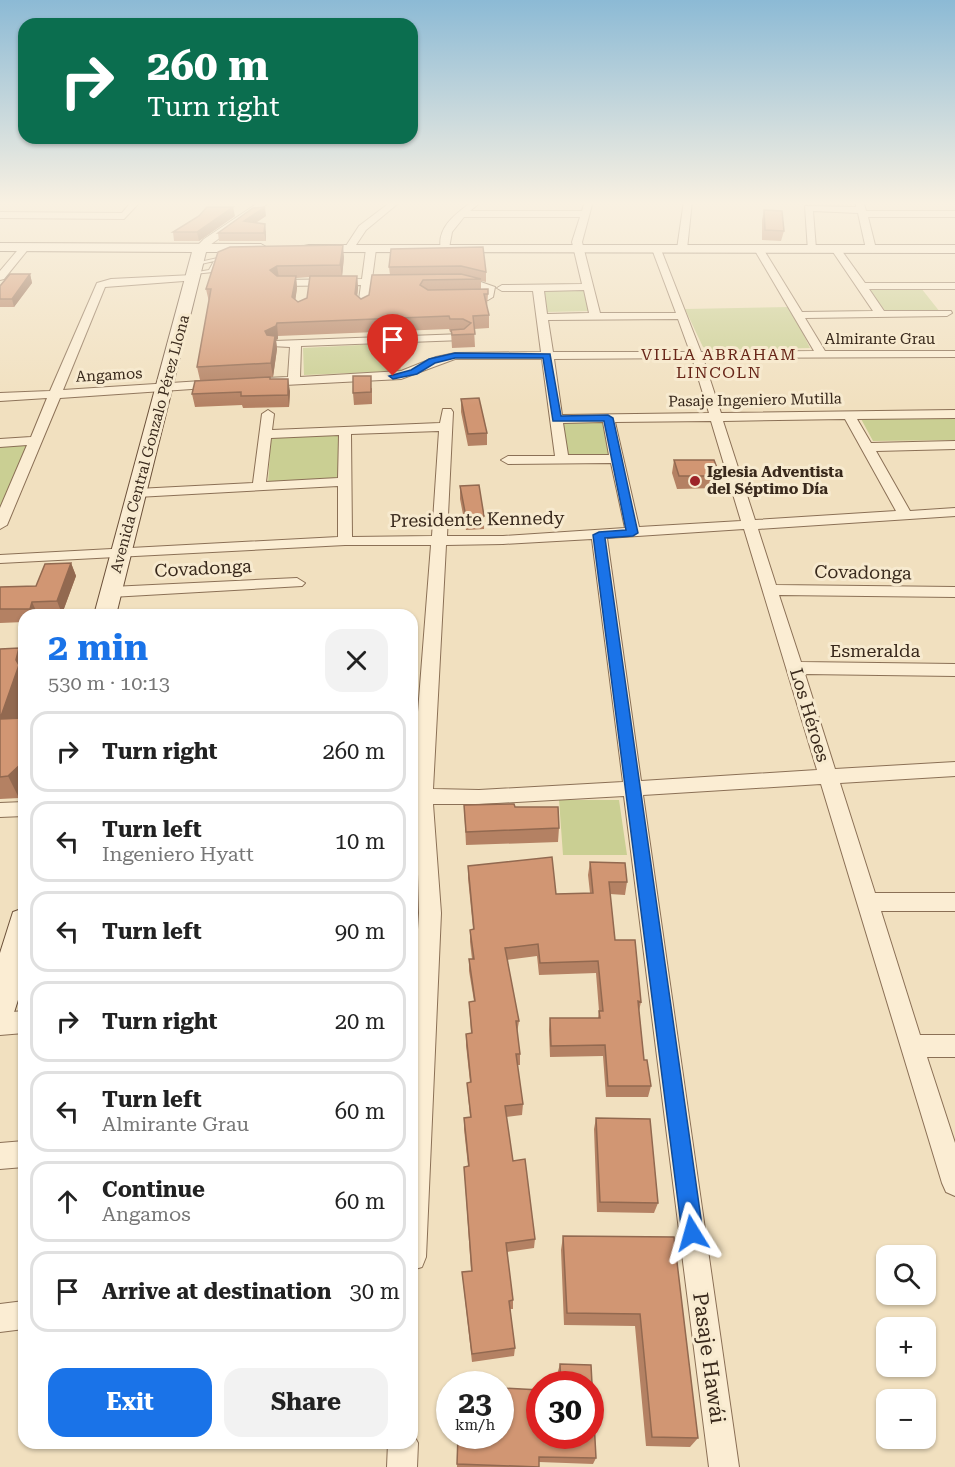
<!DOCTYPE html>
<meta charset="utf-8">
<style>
body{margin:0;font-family:"Roboto Serif",serif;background:#f2f2f2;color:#222;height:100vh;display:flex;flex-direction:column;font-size:22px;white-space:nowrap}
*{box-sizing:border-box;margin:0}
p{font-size:20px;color:#767676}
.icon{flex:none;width:33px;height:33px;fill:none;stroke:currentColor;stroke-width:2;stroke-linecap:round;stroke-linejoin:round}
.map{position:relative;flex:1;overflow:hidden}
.side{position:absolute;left:18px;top:609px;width:400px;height:840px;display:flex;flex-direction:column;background:#fff;border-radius:18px;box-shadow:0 2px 4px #0004}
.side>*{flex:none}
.banner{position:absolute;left:18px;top:18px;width:400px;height:126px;border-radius:18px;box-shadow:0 2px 4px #0004;background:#0b6e4f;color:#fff;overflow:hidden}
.tools{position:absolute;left:876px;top:1245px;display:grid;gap:12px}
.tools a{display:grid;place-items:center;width:60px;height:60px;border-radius:12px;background:#fff;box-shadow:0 2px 4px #0004;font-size:30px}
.speed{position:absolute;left:436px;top:1371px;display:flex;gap:12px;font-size:30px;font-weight:700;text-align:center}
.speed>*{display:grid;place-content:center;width:78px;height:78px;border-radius:50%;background:#fff;box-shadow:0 2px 4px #0004;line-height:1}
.speed small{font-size:15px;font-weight:400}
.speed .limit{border:9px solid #d22;background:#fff;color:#111}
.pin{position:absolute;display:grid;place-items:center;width:51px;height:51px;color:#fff;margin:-62px -26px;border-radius:50% 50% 50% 0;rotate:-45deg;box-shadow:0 0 6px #0007}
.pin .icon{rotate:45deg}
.me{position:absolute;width:66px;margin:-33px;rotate:352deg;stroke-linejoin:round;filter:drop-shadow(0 0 4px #0008)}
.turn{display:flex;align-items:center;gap:21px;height:126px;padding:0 30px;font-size:27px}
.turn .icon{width:78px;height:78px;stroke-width:2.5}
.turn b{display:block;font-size:42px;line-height:51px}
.round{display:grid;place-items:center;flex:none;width:63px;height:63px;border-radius:18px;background:#f2f2f2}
.headline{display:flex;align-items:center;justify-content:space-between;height:102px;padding:0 30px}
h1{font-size:36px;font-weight:700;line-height:45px;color:#1a73e8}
.action{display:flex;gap:12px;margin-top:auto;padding:12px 30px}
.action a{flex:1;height:69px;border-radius:18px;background:#1a73e8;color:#fff;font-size:24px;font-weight:700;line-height:69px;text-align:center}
.action a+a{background:#f2f2f2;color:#222}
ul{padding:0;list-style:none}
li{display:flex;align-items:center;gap:18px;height:81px;margin:0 12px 9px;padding:0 18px;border:3px solid #e0e0e0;border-radius:18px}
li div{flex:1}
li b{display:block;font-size:22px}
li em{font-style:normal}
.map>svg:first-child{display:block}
</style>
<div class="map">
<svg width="955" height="1467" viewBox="0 0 955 1467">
<rect width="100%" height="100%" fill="#f1e0bf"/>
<path fill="#cacf93" d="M921 288 940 312H886L869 289Z
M584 289 590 311 547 312 542 290Z
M790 307 810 348 711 350 703 347 685 309Z
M399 343 401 371 304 375 303 348Z
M955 415V440L873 441 860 417Z
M604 420 611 454 568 455 563 421Z
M342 435V479L268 483 271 438Z
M26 444 30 447 4 505 0 508V446Z
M559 800H619L627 855H563Z
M412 893H419L415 1004H412Z"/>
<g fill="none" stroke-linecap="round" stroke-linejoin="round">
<g stroke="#8b7056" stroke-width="2">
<path id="lane" d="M227 256H229V258L219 260 213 272 194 274 192 273 209 270 214 261 197 265H195V263Z"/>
</g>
<g stroke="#8b7056" stroke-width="2">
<path id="street" d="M132 201H141L124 219 0 218V212L122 213Z
M261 201H271L203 250H197L195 248 204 239Z
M392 201H401L366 230 352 251H346L344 249 359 226Z
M473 201H482L470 211H582L585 201H593L582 242 600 313H676L652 249 660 247 701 352 814 351 754 249 756 247H762L802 312 873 311 831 249 836 246 839 247 865 283H955V289H869L884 311H951L952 313 947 316 805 318 825 351H955V357L703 358 721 413 955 410V418L857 419 871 443 955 441V449L876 451 910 511 955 508V516L758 529 776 585 955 587V597L779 595 801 662 955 664V676L805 674 835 769 955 762V776L840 783 875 893H955V911H881L920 1035H955V1057H927L955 1143V1196L946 1192 942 1183 821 784 643 795 739 1467H709L624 796 479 804H433L441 913 426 1257 422 1267 412 1270V1027L419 913 417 835 412 789 431 545H345L0 563V555L338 537V486L137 497 130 493 137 489 253 483 262 414 268 410 274 414 272 430 440 423 443 409H451L453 412 447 536H503L625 528 611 463 508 464 501 460 508 456H555L542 359H455L401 379 265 386 259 382 265 378 288 377 290 347 271 346 269 344 275 341 463 334 469 337 463 340 301 346 300 377 401 371 436 357 455 353 541 352 533 291H502L497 288 502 285 582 284 572 242 580 217H464L452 232 449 248 441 250C436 227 457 213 473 201ZM584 290 589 313 547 314 544 291ZM678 319 690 352H553L548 320ZM692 358 709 413 562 415 554 359ZM845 419 896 511 755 520 723 421ZM711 421 741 521 639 527 615 422ZM603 422 609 455H568L563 423ZM439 431 432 536 352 537 351 434ZM339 435 338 478 266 482 271 438ZM744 529 817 770 641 781 607 538ZM592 539 623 782 479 790 433 789 446 545 503 544Z
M684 201H692L687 249 682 252 677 249Z
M860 201 864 204 866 211H955V217H868L876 249 871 252 866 249 858 213 813 211 816 249 808 251 805 206 856 207V204Z
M22 245 30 247 4 279 0 280V271Z
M371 246 376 249 372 279H394L399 282 394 285H371L367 309 363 310 358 307 361 285 279 286 274 283 279 280 362 279 366 249Z
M193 275 197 276V280L105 287 63 390 217 380 223 384 221 387 60 398 7 525 0 529V508L27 445 0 447V439L31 437 47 398 0 401V393L50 391 97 283 111 279Z
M457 278 475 280 495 287 493 297 488 300 460 299V295L484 294 485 290 453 283 452 281Z
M297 578 305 583 302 586 111 597 103 592 111 587Z
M24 802V816L0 817V803Z
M24 1011V1033L0 1035V1013Z
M24 1141V1167L0 1169V1143Z
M24 1301V1329L0 1332V1304Z
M412 1432 418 1443 417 1467H387L388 1443H412Z"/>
</g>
<g stroke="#6c513a" stroke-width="2">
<path id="secondary" d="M0 243 261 244 268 248 261 252H206L116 615H94L192 252 0 251Z
M309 245H955V253L304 252 302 249 304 246Z
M24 908V981L11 1022 0 1027V953L13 912Z"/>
</g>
<use href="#lane" fill="#fbedd3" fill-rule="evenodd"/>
<use href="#street" fill="#fbedd3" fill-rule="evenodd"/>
<use href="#secondary" fill="#fbedd3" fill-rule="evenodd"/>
</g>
<path fill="#b48163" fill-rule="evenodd" d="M764 210 784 231 781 241 762 240V220Z
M235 216 199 241H174L173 232Z
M266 216 256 223 266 232V241H219L218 233Z
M391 249 486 272V282L481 281V289L488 294 487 307 489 315V328L474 329 475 347 452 348 451 332H450L449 329 278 336V339L276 340 277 349 273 377H270V379L290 391 289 407 243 408 242 405 195 407 192 394 200 380 197 367 209 302 206 289 218 252 344 257 342 276H357L358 288 357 296 361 299 369 295 390 275 389 267ZM310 277 307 298 298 302 295 300 297 288 296 278Z
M30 274 32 283 14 307H0V286Z
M372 388V404L354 405 353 393Z
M461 399 487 433V445L468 446 461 412Z
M674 460 720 476 717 488 677 489 672 473Z
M460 486 484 516V529L466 530 460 499Z
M71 563 76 576 62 614 24 615V622L0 623V587L36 586Z
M19 648 24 659V701L18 718H24V793L19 798 0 799V649Z
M464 805 515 807 559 828 558 842 466 845Z
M590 862 627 882 625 895 610 894 615 940 641 1002 639 1011 644 1060 651 1086 648 1097H606L603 1056 550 1057 549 1030 550 1018H598L599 1011 596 973 539 975 537 956 507 960 519 1021 517 1033 520 1054V1065H517L523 1104 522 1115 506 1117 513 1161 535 1239 534 1248 507 1252 513 1300V1309H510L515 1348 514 1356 472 1362 462 1272 471 1271 464 1167 468 1166 464 1129V1118L470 1117 467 1083 470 1082 466 1045V1034L471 1033 469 1002 474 1001 469 971V959H472L470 942V930L473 929 468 878V866L556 894 590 893 588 875Z
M596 1118 658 1203 654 1213 597 1212 594 1129Z
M563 1236 674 1237 698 1438 690 1447 646 1446 635 1326 564 1325 561 1250Z
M560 1364 591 1365 596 1458 593 1464 539 1462V1467H457L458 1436H501V1388L540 1390V1436H591V1384H559L558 1371Z"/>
<path fill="#926950" d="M233 207 235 216 199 241 197 232Z
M265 207 266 216 245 229 244 221Z
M265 224 266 232V241L264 233Z
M343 245 344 257 342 277 340 265Z
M277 266 279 278 270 270Z
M30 274 32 283 14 307 12 299Z
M296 276 297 288 294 310 292 297Z
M357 276 358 288 356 307 355 294Z
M277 323 278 336V339L276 340 277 349 273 377 265 331Z
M288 379 290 391 289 407 288 395Z
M71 563 76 576 62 614 57 601Z
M32 602 38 615H32L30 609Z
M19 648 24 659V701L11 741 0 719Z
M24 759V793L19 798 8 776Z"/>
<path fill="#d19673" stroke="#926950" stroke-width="1.5" d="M207 207H233L197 232H173L199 216Z
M265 207 244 221 265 224 264 233H218L253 208Z
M764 210 782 211 784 231 765 230Z
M343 245 340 265 277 266 270 270 277 276H296L292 297 298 302 307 298 310 276H357L355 294 361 299 369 295 372 275 461 274 481 279 423 280 420 285 428 290 488 289V294H484L489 315 473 316 475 334 452 335 451 330 464 329 471 323 463 319H450L449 316 277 323 276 326 265 331 267 335 275 336 271 363 197 367 211 289H206L218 252 230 247Z
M483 247 486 272 461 266 389 267 391 249Z
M10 274H30L12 299H0V286Z
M353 376H371V392L353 393Z
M270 377V379H288V395L241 396V392L192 394 195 381Z
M479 398 487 433 468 434 461 399Z
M674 460H714L720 476H679Z
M479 485 484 516 466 517 460 486Z
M71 563 57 601 32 602 30 609H0V587L36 586 45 564Z
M19 648 16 660 19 665 0 719 24 718V759L23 762 8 776 0 777V649Z
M514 804 515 807H558L559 828 466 832 464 805Z
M552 857 556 894 593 893 590 862 625 863 627 882H609L615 940H635L641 1002 638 1001 644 1060H647L651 1086H608L605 1045 551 1046 550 1018H600L599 1011H603L598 961 540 963 538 944 505 948 519 1021H516L520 1054H516L523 1104 505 1106 513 1161 525 1159 535 1239 506 1243 513 1300 509 1301 515 1348 472 1354 462 1272 472 1271 464 1167 469 1166 464 1118 471 1117 467 1083 471 1082 466 1034 472 1033 469 1002 475 1001 469 959H474L470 930 474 929 468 866Z
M596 1118 650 1119 658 1203 600 1202Z
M563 1236 674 1237 698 1438 652 1437 640 1314 567 1313Z
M560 1364 591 1365 596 1458 539 1457V1467L457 1464 458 1436H501V1388L540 1390V1436H591V1384H561Z"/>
<linearGradient id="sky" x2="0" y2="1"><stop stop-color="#8cbad5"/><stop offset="0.5" stop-color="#f9f1e2"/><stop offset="1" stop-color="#f9f1e2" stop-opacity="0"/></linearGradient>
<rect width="955" height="406" fill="url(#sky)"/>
<path fill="#1a73e8" stroke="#114b97" stroke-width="1.5" d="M455 353 550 354 561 416 608 415 613 418 638 533 633 536 605 538 703 1233 700 1240 692 1243 685 1240 682 1233 593 535 599 532 626 530 604 421H553L543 358H455L435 363 417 374 393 379 389 376 411 370 429 359Z"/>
<circle fill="#9d2328" stroke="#f7eacf" stroke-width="2" cx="695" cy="481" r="6"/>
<g text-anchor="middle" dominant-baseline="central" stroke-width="6" stroke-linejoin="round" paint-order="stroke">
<g font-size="15" fill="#39291c" stroke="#f7eacf">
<text x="880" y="339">Almirante Grau</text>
<text transform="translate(109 375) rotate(-3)">Angamos</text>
<text transform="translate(755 400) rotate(-1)">Pasaje Ingeniero Mutilla</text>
<text transform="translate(150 444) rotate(-75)">Avenida Central Gonzalo Pérez Llona</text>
</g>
<g font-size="15" font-weight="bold" fill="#39291c" stroke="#f7eacf" text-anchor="start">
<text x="707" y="472">Iglesia Adventista<tspan x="707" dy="17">del Séptimo Día</tspan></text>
</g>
<g font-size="16" letter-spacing="1.5" fill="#682619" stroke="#f7eacf">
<text x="719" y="354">VILLA ABRAHAM<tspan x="719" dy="18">LINCOLN</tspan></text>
</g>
<g font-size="18" fill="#39291c" stroke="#f7eacf">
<text transform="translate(477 519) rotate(-1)">Presidente Kennedy</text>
<text transform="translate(203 568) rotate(-3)">Covadonga</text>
<text transform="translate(863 572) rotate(1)">Covadonga</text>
<text x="875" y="650">Esmeralda</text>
<text transform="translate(810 715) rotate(73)">Los Héroes</text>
</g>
<g font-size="21" fill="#39291c" stroke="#f7eacf">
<text transform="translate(709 1358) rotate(82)">Pasaje Hawái</text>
</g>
</g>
</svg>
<div class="tools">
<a><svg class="icon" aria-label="search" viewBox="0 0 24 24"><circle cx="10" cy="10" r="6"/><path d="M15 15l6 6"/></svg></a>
<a>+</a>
<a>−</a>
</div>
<div class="speed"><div>23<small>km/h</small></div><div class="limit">30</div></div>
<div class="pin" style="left:393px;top:376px;background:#d93025"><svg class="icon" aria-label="arrive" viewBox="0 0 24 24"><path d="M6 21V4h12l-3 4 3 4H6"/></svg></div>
<svg class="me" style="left:692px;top:1233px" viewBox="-20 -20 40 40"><path d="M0-17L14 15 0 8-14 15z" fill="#1a73e8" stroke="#fff" stroke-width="4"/></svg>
<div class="banner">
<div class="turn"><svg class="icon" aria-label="right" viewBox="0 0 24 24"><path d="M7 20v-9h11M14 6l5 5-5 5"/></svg><div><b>260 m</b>Turn right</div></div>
</div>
<section class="side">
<div class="headline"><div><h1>2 min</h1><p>530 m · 10:13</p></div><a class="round"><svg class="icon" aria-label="close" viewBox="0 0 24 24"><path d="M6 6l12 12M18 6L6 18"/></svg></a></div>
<ul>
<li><svg class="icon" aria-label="right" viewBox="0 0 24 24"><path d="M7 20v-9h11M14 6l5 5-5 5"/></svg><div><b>Turn right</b></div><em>260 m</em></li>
<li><svg class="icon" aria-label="left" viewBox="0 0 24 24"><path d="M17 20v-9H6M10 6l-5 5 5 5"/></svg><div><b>Turn left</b><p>Ingeniero Hyatt</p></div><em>10 m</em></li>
<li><svg class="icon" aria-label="left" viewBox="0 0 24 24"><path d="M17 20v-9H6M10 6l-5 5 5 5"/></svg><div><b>Turn left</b></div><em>90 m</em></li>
<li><svg class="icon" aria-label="right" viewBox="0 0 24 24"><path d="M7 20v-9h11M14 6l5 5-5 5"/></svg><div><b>Turn right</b></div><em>20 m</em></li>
<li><svg class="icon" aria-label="left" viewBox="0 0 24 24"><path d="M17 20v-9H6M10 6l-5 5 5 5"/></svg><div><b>Turn left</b><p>Almirante Grau</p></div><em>60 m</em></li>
<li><svg class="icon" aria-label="ahead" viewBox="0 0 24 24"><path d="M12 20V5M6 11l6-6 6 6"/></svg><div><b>Continue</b><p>Angamos</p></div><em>60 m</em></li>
<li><svg class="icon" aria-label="arrive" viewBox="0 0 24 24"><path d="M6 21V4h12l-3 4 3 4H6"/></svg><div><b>Arrive at destination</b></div><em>30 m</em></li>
</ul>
<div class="action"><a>Exit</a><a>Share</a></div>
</section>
</div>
